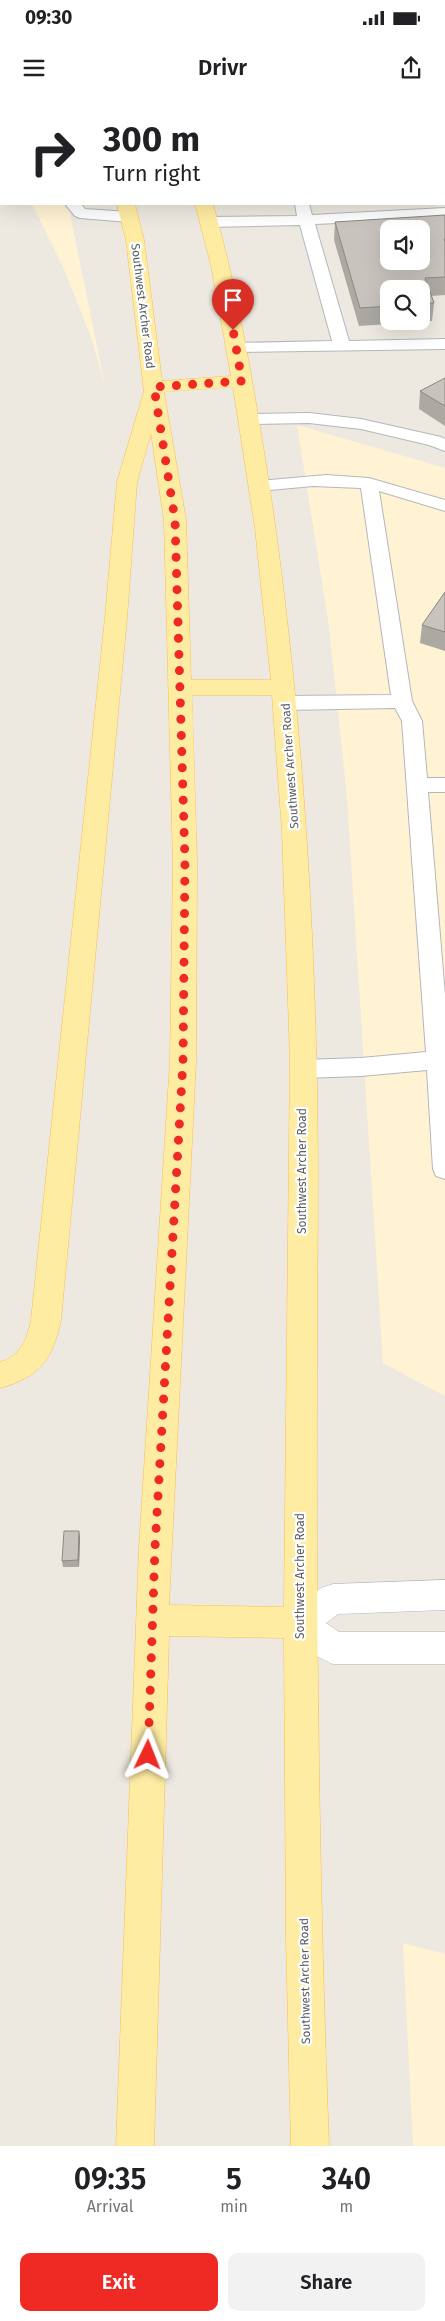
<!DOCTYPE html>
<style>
body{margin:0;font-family:"Fira Sans",sans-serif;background:#f2f2f2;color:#202124;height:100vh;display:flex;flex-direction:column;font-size:19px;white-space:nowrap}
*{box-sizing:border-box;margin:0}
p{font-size:16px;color:#757577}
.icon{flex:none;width:28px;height:28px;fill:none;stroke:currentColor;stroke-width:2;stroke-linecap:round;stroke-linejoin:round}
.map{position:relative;height:2046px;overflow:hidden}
.details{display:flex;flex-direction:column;background:#fff;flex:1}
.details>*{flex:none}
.hud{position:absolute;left:0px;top:0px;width:445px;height:105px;box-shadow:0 5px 20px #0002;background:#fff;color:#202124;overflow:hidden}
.buttons{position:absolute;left:380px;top:120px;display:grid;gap:10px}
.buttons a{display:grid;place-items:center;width:50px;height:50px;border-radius:10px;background:#fff;box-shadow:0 5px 20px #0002;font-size:25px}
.pin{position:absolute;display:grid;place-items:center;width:42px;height:42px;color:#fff;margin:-51px -21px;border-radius:50% 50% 50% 0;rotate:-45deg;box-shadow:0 0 5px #0007}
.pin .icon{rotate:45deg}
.me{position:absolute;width:55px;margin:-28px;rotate:2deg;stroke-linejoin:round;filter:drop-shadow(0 0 4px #0008)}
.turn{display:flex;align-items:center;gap:18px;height:105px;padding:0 20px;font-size:22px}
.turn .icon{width:65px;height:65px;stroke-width:2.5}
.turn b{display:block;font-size:35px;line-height:42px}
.eta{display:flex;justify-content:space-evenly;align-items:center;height:85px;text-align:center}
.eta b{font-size:30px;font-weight:600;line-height:35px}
.action{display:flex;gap:10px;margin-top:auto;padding:10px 20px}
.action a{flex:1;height:58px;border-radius:10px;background:#ef2a24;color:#fff;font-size:20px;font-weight:600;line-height:58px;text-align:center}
.action a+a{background:#f2f2f2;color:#202124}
.status{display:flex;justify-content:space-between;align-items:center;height:35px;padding:0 25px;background:#fff;direction:ltr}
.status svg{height:14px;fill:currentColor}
header{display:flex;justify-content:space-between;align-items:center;height:65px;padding:0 20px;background:#fff;font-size:22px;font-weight:600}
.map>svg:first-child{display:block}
</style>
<div class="status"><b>09:30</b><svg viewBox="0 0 49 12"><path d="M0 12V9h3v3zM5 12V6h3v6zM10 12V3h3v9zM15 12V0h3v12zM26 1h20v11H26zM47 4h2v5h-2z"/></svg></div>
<header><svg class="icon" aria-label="menu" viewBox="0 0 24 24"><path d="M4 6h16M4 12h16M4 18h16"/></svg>Drivr<svg class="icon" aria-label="share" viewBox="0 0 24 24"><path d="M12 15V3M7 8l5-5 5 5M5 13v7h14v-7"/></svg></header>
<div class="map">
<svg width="445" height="2046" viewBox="0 0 445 2046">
<rect width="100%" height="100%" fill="#ede9e0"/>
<path fill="#fff3d3" d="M32 104H68L105 286 90 234 64 169Z
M297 325 445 368V1296L383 1263 347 697 329 526Z
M403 1843 445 1854V2046H413Z"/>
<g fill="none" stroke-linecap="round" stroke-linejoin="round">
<g stroke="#b3b7bc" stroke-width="2">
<path id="lane" d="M65 104H81L85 109 129 112 134 114 137 117 134 120 129 122 80 118 75 116Z
M295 104H309L312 115 445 108V118L315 124 349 241 445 239V249L230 252 228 248 230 244 236 243 332 241 300 125 208 127 203 125 200 122 203 119 208 117 297 116Z
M309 313 361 319 441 337 445 339V351L429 345 361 329 309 323 248 324 242 323 239 319 242 315 248 314Z
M326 375 369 378 445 400V411L379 391 412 601 422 621 427 678H445V692H428L445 895V1079L436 1076 433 1069 427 970 361 976 303 978 295 975 291 969 295 963 303 960 361 958 426 952 402 621 395 608 285 610 278 608 275 603 278 598 285 596 391 595 361 388 313 386 259 391 253 390 250 386 253 382 259 381Z"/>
</g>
<g stroke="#b3b7bc" stroke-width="1">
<path id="street" d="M445 1480V1510L338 1514 326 1523 339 1532H445V1564H333C314 1556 291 1542 283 1523L287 1512 321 1488 333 1484Z"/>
</g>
<g stroke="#f6c050" stroke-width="1">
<path id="primary" d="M90 0H106V1H90Z
M164 0H180V1H164Z
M117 104H135L144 140 162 281 231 276 211 165 195 104H213C239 195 254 289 269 383 299 583 313 785 317 987 319 1082 317 1177 317 1272 316 1530 319 1788 329 2046H291L286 1838 284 1538 169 1536 154 2046H116L139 1448 170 961 173 763 164 420 151 333 137 382 127 518 61 1220C52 1260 40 1277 0 1288V1262C21 1256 27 1239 31 1220L105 518 117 382 144 291 126 140ZM233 287 255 428 271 580H191L186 420 164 292ZM192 595H272L282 731 290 958 284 1507 169 1505 196 961 197 763Z"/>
</g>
<use href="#lane" fill="#fff" fill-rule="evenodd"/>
<use href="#street" fill="#fff" fill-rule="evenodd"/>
<use href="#primary" fill="#ffeca3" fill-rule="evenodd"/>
</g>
<path fill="#aca9a3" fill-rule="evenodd" d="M0 0 1 1V49L0 46Z
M444 3H445V53H444Z
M445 115V195L431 196 434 203 432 221 359 226 334 140 335 122ZM389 189H421V221H389Z
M445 278V326L419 309 420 291Z
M445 492V551L420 543 422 525Z
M79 1431 80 1438 79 1467H63L62 1461Z"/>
<path fill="#8c8984" d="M79 1431 80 1438 79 1467 78 1460Z"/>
<path fill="#c8c4bd" stroke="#8c8984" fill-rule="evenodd" d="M0 0H28V1H1V37L0 35Z
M309 0H326L331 1H308Z
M420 0H431L436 1H419Z
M444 3H445V35H444Z
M445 115V139H444L445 142V177L425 178 434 203 421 204V189H389V206L360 208 335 122ZM389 129H421V161H389Z
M445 278V306L420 291Z
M445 492V532L422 525Z
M64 1431H79L78 1460 62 1461Z"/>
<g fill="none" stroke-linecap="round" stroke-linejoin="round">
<path stroke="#ef2a24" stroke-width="9" stroke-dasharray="0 16.2" d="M148 1655 155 1448 183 961 185 762 175 420 154 287 242 281 233 230"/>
</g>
<g text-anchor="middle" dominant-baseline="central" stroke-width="4.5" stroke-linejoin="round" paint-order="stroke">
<g font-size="12" fill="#595d62" stroke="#fff">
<text transform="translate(143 206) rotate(83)">Southwest Archer Road</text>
<text transform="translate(290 666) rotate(-94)">Southwest Archer Road</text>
<text transform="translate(302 1071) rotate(-90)">Southwest Archer Road</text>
<text transform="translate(300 1476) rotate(-90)">Southwest Archer Road</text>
<text transform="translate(305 1881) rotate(-91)">Southwest Archer Road</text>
</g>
</g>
</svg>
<div class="buttons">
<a><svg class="icon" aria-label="sound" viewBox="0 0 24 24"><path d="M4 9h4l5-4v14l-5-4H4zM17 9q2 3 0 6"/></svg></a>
<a><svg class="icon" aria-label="search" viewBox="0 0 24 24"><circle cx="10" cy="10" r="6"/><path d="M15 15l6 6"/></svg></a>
</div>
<div class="pin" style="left:233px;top:230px;background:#d93025"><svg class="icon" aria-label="arrive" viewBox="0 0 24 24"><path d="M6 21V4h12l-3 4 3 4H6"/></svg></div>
<svg class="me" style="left:148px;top:1655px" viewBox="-20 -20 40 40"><path d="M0-17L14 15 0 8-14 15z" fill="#ef2a24" stroke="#fff" stroke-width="4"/></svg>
<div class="hud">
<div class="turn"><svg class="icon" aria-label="right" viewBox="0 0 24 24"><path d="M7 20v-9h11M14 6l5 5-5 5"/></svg><div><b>300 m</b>Turn right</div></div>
</div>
</div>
<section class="details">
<div class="eta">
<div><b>09:35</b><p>Arrival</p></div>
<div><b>5</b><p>min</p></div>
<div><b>340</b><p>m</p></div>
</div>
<div class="action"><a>Exit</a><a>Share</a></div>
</section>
